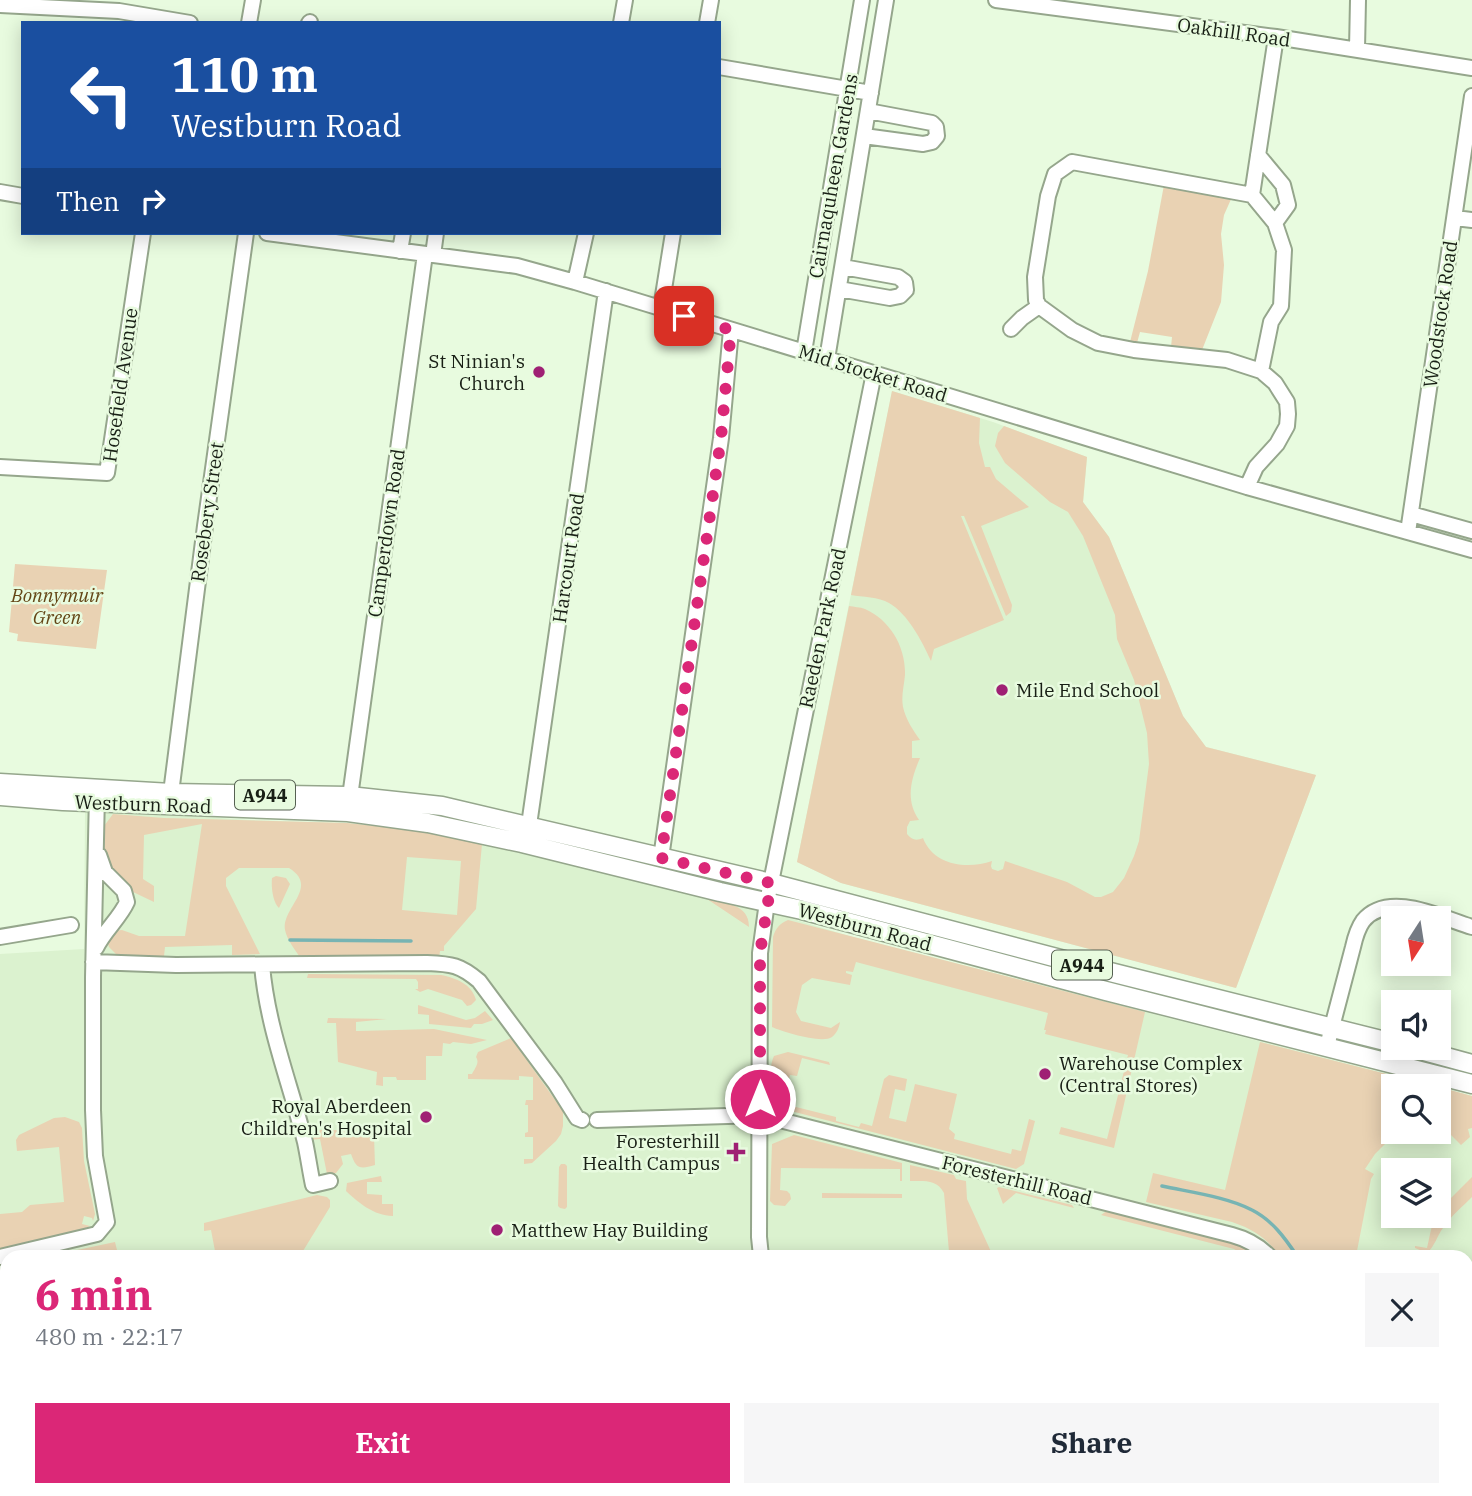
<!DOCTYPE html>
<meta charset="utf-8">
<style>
body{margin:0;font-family:"IBM Plex Serif",serif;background:#f6f6f7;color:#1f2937;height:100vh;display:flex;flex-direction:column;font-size:26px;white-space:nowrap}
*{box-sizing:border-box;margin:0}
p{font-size:23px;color:#747a83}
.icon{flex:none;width:38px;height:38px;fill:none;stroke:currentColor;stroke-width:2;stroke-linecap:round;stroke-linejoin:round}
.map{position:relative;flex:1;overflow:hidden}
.panel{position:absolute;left:0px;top:1250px;width:1474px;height:247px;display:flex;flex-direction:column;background:#fff;border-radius:21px 21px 0 0;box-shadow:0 4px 18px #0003}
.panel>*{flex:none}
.banner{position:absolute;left:21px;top:21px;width:700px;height:214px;border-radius:0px;box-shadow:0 4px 18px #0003;background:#1a4fa0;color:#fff;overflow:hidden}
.needle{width:46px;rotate:192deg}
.tools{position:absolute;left:1381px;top:906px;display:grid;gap:14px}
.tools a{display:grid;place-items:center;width:70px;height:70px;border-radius:0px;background:#fff;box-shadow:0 4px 18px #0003;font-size:35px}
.pin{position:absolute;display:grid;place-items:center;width:60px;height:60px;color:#fff;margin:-30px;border-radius:14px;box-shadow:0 4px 10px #0006}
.me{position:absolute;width:77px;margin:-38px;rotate:0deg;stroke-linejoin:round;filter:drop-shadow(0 0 5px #0008)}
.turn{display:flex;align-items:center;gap:24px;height:147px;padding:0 35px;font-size:32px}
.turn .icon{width:91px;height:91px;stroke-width:2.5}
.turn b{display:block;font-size:49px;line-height:60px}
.then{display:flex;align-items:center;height:66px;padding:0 35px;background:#0003;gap:14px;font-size:26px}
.round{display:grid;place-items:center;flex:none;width:74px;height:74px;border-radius:0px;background:#f6f6f7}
.head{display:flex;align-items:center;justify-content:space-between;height:119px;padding:0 35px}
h1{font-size:42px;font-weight:800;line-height:52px;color:#db2777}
.action{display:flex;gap:14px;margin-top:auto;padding:14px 35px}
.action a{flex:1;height:80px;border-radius:0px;background:#db2777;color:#fff;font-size:28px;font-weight:800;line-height:80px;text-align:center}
.action a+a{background:#f6f6f7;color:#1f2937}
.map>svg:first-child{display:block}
</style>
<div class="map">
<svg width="1472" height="1496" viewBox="0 0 1472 1496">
<rect width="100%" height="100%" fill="#e8fbdf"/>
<path fill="#dbf2cf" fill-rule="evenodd" d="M892 391 993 422 1087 457 1083 502 1109 537 1183 716 1206 747 1316 775 1236 988 841 883 797 862Z
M97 809 249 820 347 823 413 830 458 838 527 855 711 894 849 936 1438 1087H1393V1132H1438L1439 1087 1472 1096V1496H0V954L84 949 85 812 96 813ZM1393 1171H1438V1216H1393ZM7 1256H1466V1489H7Z"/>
<path fill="#e9d2b3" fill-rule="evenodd" d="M1164 185 1232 197 1224 215 1221 234 1224 265 1221 302 1202 350 1171 347 1172 337 1140 332 1137 343 1130 342 1148 271Z
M892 391 980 418 979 443 985 467H990L996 479 1029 507 981 526 1012 605 1011 612 1006 616 964 516H961L1004 620 934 649 931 661C922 641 908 614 889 603 879 597 862 597 851 595Z
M1004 426 1087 457 1083 502 1109 537 1183 716 1206 747 1316 775 1236 988 841 883 797 862 849 606C854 607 860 607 865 609 890 620 906 647 905 675 904 686 901 696 903 707 906 720 913 730 920 740L912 741V758H920C911 779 905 800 919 820L910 821 907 827V834C912 840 916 841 923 838 933 865 967 870 992 861L991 866 992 869 998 871 1003 869 1005 861 1067 882 1095 897H1101L1113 892 1124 878 1134 856 1139 841 1149 764 1147 733 1134 680 1117 639 1115 615 1083 536 1068 512 1050 502 1005 463 995 446 998 433Z
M15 564 107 570 96 649 17 641 18 634 9 632Z
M113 814 164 818 347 823 413 830 482 844 476 909 444 946V951H440L439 958 302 960C296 951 287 940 285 930 281 908 320 887 289 868H239L226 878V886L260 954 232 955V945L165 947 164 956 119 957 109 947 107 941 112 931 122 930 139 936H185L202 824 144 835 143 879 154 886V902L131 891 108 868 100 841H104V826ZM407 857 461 861 457 915 402 910Z
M276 876 286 878 290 884 279 908C273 902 271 888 272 878Z
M707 899C725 904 749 903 749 927Z
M788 920 1145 1012 1114 1148 1059 1134 1061 1127 1107 1139 1128 1055 1045 1034 1046 1030H1044L1048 1013 856 962 853 972 846 971V973L852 975 850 985 812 978 802 985 796 1012 801 1021 831 1028 840 1022C839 1028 837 1033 832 1037 822 1044 783 1032 772 1027L773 937C776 928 779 924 788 920Z
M308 974 441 975C456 978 472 984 476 1000L471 1005 467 1006 462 1000 428 989 420 992 415 989H418V982L416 979 307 978Z
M418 1005 466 1020 475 1018 485 1011 493 1020 482 1024H474L471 1028 429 1024V1015L418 1014Z
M328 1018 387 1019 356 1022V1031H358L434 1029 487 1040 471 1044 453 1042 450 1044 443 1043 442 1056H426V1080H397L396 1077H383V1086L376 1085 377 1072 338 1062 336 1023H327Z
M511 1038 563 1111V1126L561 1134 556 1141 532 1163 524 1164V1159H533V1137H525V1133L528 1132V1105H525L526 1100H533V1077L519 1076V1080L468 1079V1074H472C475 1068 480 1063 476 1057L478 1052Z
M1260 1042 1438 1087H1393V1132H1397L1375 1154 1365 1169 1374 1174 1371 1179 1356 1256H1280C1265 1237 1255 1230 1232 1222L1146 1202 1153 1173 1225 1190Z
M788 1052 829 1062 830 1065 802 1058 797 1076 790 1075 789 1079 782 1078V1073H778V1082L781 1083 780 1091 795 1095 792 1106 836 1117V1121L859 1127 861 1123 872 1126 884 1079 889 1075 907 1079 905 1091 895 1089 889 1118 906 1122 915 1084 957 1094 949 1129 955 1134 954 1139 1011 1154 1012 1149 1021 1151 1029 1119 1035 1121 1024 1164 1016 1169 783 1109C779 1106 777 1106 774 1101 769 1093 769 1065 774 1056Z
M1439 1087 1472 1096V1128L1468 1129 1470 1137 1461 1145 1439 1123Z
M65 1117 79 1122 82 1128 84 1161 95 1214 93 1221 92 1218 84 1216 82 1224 90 1226 86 1228 0 1249V1214L22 1212 30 1205 64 1202 59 1147 17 1151 16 1140 19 1135 54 1118Z
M306 1130H357L378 1136H374L375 1165C359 1170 356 1168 351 1154L341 1156 343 1164 336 1173 327 1174 320 1139 310 1140Z
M794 1135 902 1163V1181H900V1169L781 1168 780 1190 787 1191 790 1194 791 1199 785 1206 774 1205 770 1201 772 1144Z
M561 1164H565L567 1166V1207L565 1209 560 1208 558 1206 559 1167Z
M910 1165 954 1175 956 1179 966 1181 967 1199 993 1256H962V1252H949L944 1193C937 1179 924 1181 910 1181Z
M381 1176 382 1182H367V1194L382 1195V1204H393V1216C373 1215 360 1204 346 1191L347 1183Z
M1472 1177V1197C1462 1207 1451 1216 1443 1228 1437 1236 1435 1246 1427 1253L1415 1248V1246L1427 1248 1434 1216H1438L1439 1210Z
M999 1187 1072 1205 1074 1208 1016 1193 1003 1204 997 1188Z
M822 1193 902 1194V1198H822Z
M317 1195 327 1197 330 1200V1207L303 1251V1256H206L205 1253 215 1251 211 1230 204 1231V1223Z
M1108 1210 1243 1245 1260 1256H1245L1234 1249 1101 1215Z
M115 1242 117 1250 86 1256H71L77 1250Z
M7 1476V1489H58L59 1496H1L0 1477Z
M1333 1489H1394L1390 1496H1335Z"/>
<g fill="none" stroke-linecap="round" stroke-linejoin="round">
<path stroke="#77b4b3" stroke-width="3.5" d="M290 940 411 941
M1162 1186C1189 1192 1228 1197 1252 1210 1272 1220 1285 1238 1297 1256
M1460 1489 1466 1496"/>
<g stroke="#95a68c" stroke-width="18">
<path id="minor" d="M996 0 1276 37 1472 68
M0 5 119 11 190 23
M249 23 253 0
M309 23 310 22
M621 23 625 0
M707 23 711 0
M1357 49 1358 0
M719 67 871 93
M864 136 923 144 932 142 937 136 936 127 932 123 868 111
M1258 155 1283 185 1288 205 1275 223
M0 192 23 196
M1252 195 1276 37
M1455 218 1472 220
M267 233 517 266 575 282 1247 487 1472 550
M400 251 403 233
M433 255 436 233
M575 282 586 233
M839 289 890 298 900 296 906 290 905 282 898 277 843 267
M661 308 673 233
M1011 329 1022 318 1039 306
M804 352 862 0
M827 359 886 0
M0 467 107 473 143 233
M1247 487 1256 467 1277 444 1287 426 1288 414 1287 402 1275 383 1261 371 1227 360 1134 350 1098 343 1072 330 1039 306 1036 300 1035 277 1048 196 1055 174 1072 162 1252 195 1275 223 1284 250 1281 306 1271 322 1261 371
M1411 514 1472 531
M1408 532 1472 96
M171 793 205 526 246 233
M349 804 425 254
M529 825 606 291
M661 858 721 438 731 330
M0 937 71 925
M96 948C104 931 120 918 127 902L124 891 105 872 99 855
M93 962 176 965 427 963C452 964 460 965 479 981L555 1083 577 1118 582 1120
M262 965C267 1026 290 1083 305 1142 308 1156 310 1171 313 1185L330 1181
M1327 1046 1353 947C1355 938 1358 928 1363 921 1388 890 1442 918 1472 927
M597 1120 760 1115 1232 1235C1247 1239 1258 1245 1269 1256
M761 1256 759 1237 760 953 767 902 874 373
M0 1257 97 1234 107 1222 95 1156 93 1110V977L97 794
M105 1489 108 1496
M836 1489 839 1496
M1124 1496 1143 1489"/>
</g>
<g stroke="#95a68c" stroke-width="21">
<path id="major" d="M0 783 171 793 349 796 442 806 771 883 1114 973 1393 1043
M0 796 63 801 348 812 428 823 522 843 720 892 802 910 1106 991 1472 1084
M1413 1048 1472 1064"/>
</g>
<use href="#minor" stroke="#fff" stroke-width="14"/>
<use href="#major" stroke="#fff" stroke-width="18"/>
</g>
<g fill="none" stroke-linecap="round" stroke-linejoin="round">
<path stroke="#db2777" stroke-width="12" stroke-dasharray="0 21.6" d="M684 316 731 330 721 438 661 858 771 883 760 953V1099"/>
</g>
<g fill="#9f2074" stroke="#e8fbdf" stroke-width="2.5">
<circle cx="539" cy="372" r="7"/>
<circle cx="1002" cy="690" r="7"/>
<circle cx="1045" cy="1074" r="7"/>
<circle cx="426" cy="1117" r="7"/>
<path d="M732.5 1141.5h7v7h7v7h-7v7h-7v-7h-7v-7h7z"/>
<circle cx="497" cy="1230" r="7"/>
</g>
<g text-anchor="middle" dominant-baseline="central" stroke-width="5" stroke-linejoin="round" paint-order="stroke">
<g fill="#e8fbdf" stroke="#566152" stroke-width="2">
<rect x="235" y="780.5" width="60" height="29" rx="5"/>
<rect x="1052" y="950.5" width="60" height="29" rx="5"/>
</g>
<g font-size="18" font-weight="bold" fill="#181f15">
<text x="265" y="795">A944</text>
<text x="1082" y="965">A944</text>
</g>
<g font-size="19" fill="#181f15" stroke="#e8fbdf">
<text transform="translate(1234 32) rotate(8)">Oakhill Road</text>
<text transform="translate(833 176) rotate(-80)">Cairnaquheen Gardens</text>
<text transform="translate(1440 314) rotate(-82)">Woodstock Road</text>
<text transform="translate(873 373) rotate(17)">Mid Stocket Road</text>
<text transform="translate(120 385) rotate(-82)">Hosefield Avenue</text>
<text transform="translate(207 512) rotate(-82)">Rosebery Street</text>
<text transform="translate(386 533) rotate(-82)">Camperdown Road</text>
<text transform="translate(568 558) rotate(-82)">Harcourt Road</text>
<text transform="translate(822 628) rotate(-78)">Raeden Park Road</text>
<text transform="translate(143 804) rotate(2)">Westburn Road</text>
<text transform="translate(865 927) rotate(15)">Westburn Road</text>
<text transform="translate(1017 1180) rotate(14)">Foresterhill Road</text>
</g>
<g font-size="19" fill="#181f15" stroke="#e8fbdf" text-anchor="end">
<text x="525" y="361">St Ninian's<tspan x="525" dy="22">Church</tspan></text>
<text x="1016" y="690" text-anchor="start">Mile End School</text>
<text x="1059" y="1063" text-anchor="start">Warehouse Complex<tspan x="1059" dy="22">(Central Stores)</tspan></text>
<text x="412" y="1106">Royal Aberdeen<tspan x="412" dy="22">Children's Hospital</tspan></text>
<text x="720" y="1141">Foresterhill<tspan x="720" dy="22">Health Campus</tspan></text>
<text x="511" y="1230" text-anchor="start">Matthew Hay Building</text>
</g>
<g font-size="19" font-style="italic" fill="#644616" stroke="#e8fbdf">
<text x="57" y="595">Bonnymuir<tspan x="57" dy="22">Green</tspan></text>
</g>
</g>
</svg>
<div class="tools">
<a><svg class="needle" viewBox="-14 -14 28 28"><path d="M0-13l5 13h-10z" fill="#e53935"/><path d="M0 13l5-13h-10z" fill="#747a83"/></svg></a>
<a><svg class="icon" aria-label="sound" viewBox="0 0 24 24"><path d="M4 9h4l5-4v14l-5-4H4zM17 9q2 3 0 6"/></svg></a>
<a><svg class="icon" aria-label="search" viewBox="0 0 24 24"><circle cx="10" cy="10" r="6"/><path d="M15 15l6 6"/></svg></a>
<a><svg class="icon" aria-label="layers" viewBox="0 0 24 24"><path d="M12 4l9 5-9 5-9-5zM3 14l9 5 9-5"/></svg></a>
</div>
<div class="pin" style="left:684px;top:316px;background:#d93025"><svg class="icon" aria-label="arrive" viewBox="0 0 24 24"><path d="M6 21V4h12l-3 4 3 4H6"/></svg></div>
<svg class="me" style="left:760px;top:1099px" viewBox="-20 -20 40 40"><circle r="17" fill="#db2777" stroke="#fff" stroke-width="3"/><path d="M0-11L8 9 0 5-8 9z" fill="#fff"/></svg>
<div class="banner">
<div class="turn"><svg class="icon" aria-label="left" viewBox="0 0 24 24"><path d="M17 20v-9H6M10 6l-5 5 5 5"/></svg><div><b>110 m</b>Westburn Road</div></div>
<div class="then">Then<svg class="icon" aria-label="right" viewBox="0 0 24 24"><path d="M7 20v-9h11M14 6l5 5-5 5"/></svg></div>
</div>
<section class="panel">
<div class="head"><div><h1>6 min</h1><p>480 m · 22:17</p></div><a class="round"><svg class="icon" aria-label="close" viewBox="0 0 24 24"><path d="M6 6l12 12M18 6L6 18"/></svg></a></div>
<div class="action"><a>Exit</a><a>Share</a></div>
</section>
</div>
